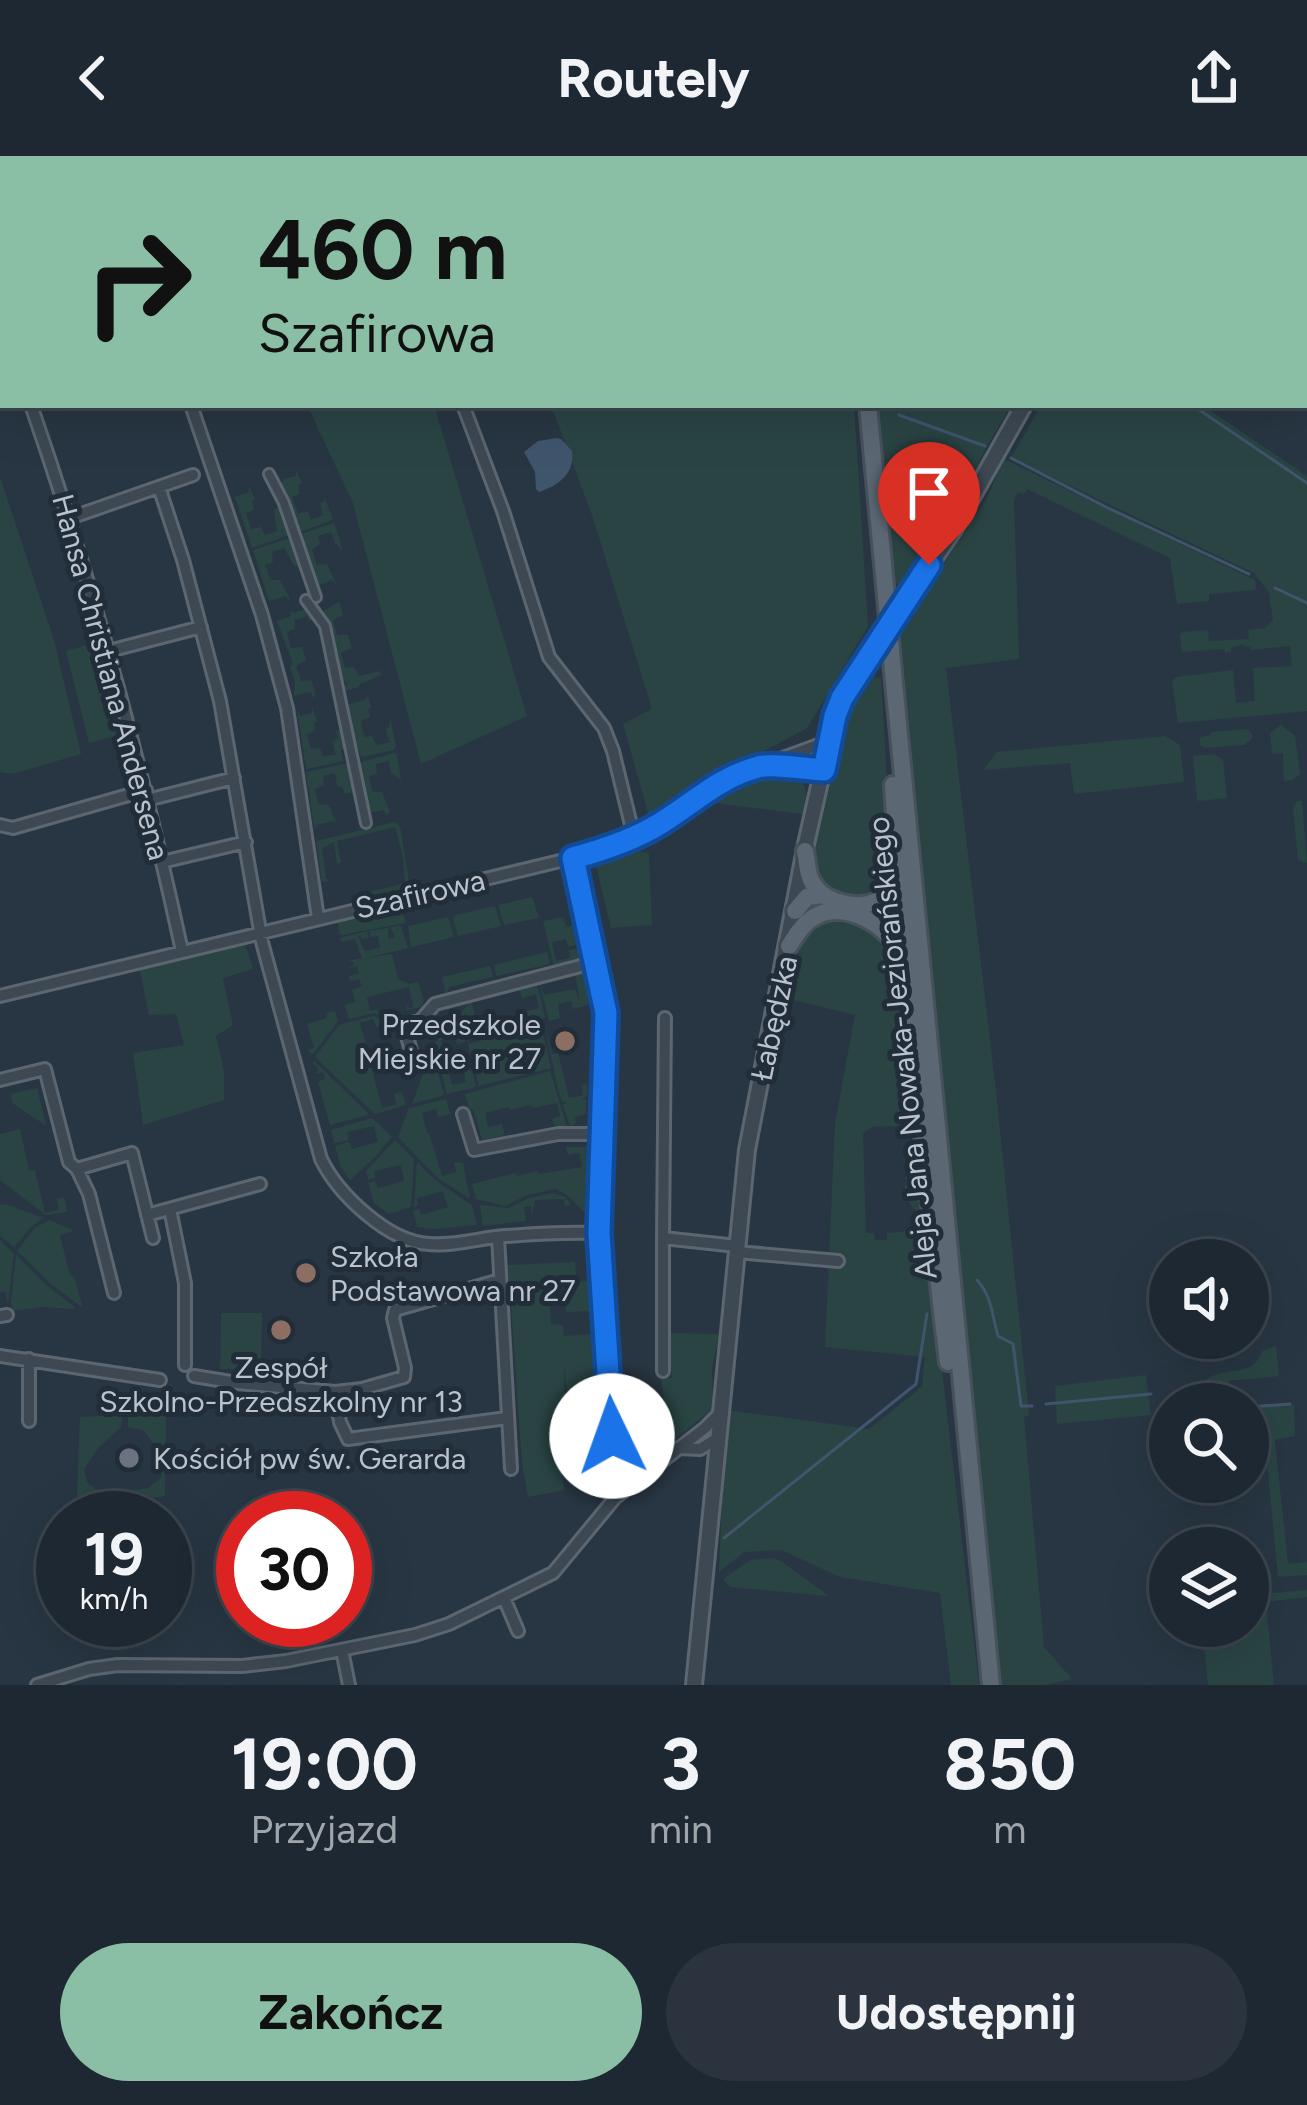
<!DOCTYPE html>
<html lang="pl">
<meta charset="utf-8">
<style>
body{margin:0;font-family:Figtree,sans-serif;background:#2b343e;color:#f1f3f6;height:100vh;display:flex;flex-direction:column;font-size:45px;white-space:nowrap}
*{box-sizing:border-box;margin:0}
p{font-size:39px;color:#a1a6ac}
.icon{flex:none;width:66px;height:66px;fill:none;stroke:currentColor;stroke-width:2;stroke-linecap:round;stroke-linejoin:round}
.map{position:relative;height:1529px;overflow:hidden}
.panel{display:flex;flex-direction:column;background:#1e2832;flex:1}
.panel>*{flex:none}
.banner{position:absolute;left:0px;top:0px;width:1308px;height:252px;box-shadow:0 12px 48px #0002,0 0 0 3px #3c444d;background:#8abfa5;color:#111;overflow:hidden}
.buttons{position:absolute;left:1149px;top:1083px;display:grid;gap:24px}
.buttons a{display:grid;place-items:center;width:120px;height:120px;border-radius:50%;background:#1e2832;box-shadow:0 12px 48px #0002,0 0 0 3px #3c444d;font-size:60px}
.speed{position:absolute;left:36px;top:1335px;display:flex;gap:24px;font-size:60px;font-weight:700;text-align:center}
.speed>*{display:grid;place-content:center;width:156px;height:156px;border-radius:50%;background:#1e2832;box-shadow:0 12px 48px #0002,0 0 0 3px #3c444d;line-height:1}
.speed small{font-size:30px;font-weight:400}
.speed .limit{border:18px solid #d22;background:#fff;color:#111}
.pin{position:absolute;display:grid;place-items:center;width:102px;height:102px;color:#fff;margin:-123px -51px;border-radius:50% 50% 50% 0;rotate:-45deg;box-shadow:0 0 12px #0007}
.pin .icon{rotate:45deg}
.me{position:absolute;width:132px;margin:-66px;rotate:357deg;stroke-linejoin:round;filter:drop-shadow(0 0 9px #0008)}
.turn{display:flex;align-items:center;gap:42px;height:252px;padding:0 60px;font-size:54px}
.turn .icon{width:156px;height:156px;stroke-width:2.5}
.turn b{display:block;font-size:84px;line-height:102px}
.eta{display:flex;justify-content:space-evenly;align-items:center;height:204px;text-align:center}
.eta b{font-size:72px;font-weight:700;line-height:84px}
.action{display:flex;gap:24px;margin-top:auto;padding:24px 60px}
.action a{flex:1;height:138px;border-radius:72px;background:#8abfa5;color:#111;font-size:48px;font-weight:700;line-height:138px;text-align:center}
.action a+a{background:#2b343e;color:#f1f3f6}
header{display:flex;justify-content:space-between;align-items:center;height:156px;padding:0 60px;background:#1e2832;font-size:54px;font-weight:700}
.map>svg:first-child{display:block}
</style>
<header><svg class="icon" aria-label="back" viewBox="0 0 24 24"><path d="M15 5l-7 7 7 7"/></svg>Routely<svg class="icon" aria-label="share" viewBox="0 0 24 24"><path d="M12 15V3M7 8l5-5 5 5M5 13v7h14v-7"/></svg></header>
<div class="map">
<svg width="1307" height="1529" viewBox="0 0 1307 1529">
<rect width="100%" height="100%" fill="#283643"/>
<path fill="#2a4444" d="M307 249H434L527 560 421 608 353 347Z
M551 249H854L868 470 807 572 705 627 651 667 623 568 652 553 593 362Z
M879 249H1011L982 299 964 345 906 436 895 427Z
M1041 249H1202L1307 320V555L1178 567 1172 525 1177 521 1233 514 1236 547 1255 545 1253 512 1292 510 1290 490 1251 494V490L1244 491 1243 488 1231 492V496L1225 497 1224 493 1182 496 1180 479 1183 476 1208 474 1209 485 1249 483 1248 474 1265 472 1273 464 1269 437 1254 417 1011 302Z
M1004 303 1255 424 1256 434 1209 438V445L1177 448 1170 402 1027 333 1024 338 1018 336 1014 344 1019 503 946 512 996 935 1029 1259 1024 1261 1044 1491 1072 1523 1045 1529H1001L900 473 987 342Z
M296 315 302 327 298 329 300 338 292 341 298 357 308 356 311 364 323 359 320 347 325 345 323 337 333 364 300 376 296 373 278 328 283 326V323L296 320Z
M0 321 54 484 81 598 12 618 0 616Z
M249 331 255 343 252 344 254 354 246 357 251 373 261 371 265 379 277 375 274 353 282 350 291 375 289 379 252 392 235 341 249 336Z
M334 367 343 395 335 387 331 376 318 380 320 388 312 394 317 409 327 408 336 428 332 424 316 430 299 383 301 378Z
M290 382 294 384 302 408 295 411 284 392 272 396 273 406 265 409 271 424H280L290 443 288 445 286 440 269 445 253 394Z
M338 440 343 459 333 464 337 479H348L352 492 341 497 345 512 354 511 359 520 380 515 381 519 360 528 359 531 344 535 340 530 348 529V527L339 524 321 460 325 454 339 446Z
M308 452 317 463 309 465 307 460 295 464V473L287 476 291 492 302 491 306 504 296 510 301 525 311 524 316 538 313 542 311 536 294 540 295 526 290 510 293 508 277 465 291 460 290 454 294 457Z
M96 487 119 579 89 587 66 495Z
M873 521 881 522 892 708 890 720 868 741C848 741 820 740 813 716 810 705 815 689 817 679 827 626 841 577 861 527Z
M368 539 371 552 368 553 370 561 361 565 364 581 372 580 377 589 390 586 386 574 390 569V562L396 590 394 594 361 601 358 591H355L347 549 365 544Z
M312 551 317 565 314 566 315 575 307 578 311 593 320 592 323 601 336 598 332 586 338 582 336 575 346 572 350 592 341 594 344 605 306 613 297 554 300 560 312 557Z
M1281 569 1295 580 1300 618 1292 624 1284 625 1283 597 1272 598 1270 577Z
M1247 573 1252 578V583L1244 589 1205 592 1200 589V581L1211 579V576Z
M1165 580 1180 589 1184 626 1074 638 1070 607 983 614 997 596Z
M394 597 397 599 401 624 391 617 389 605 376 608 377 618 369 620 372 636H382L390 656 386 659 384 654 367 657 361 624 367 622H361L358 607Z
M1214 598 1223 604 1227 642 1199 645 1197 644 1193 600Z
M344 608H353L358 635 345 638 343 632 337 630 335 617 323 620 324 629 315 633 318 648 329 649 336 668 333 665 316 669 315 676 306 616Z
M763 622C795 620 814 619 803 658L706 646 737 628Z
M1297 645H1302L1307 707 1298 704 1293 652Z
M395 666 400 670 410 732 357 744 354 733 358 739 405 727 403 701 395 671 337 685 341 707H337L334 686 322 692 326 723 332 724 322 726 316 685Z
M631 693 649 698 652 769 611 772 595 705Z
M532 741 539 762 504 769 498 749Z
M495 750 501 770 458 780 453 762 456 759Z
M399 751 406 764 404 767 342 779 339 777 338 768 342 764Z
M448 761 454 781 411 791 408 770Z
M563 761 566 771 580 768 584 786 568 791 566 783 552 786 556 805 570 802 569 794 585 791 586 800 554 810 543 765Z
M827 765C899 770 901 813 906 873 910 905 913 937 916 969L872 971 863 978 866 1077H874L875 1084H887V1077L918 1074 926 1079 979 1529H951L940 1437 840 1421 781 1394 744 1396 719 1416 726 1254 869 1273 922 1231 925 1201 825 1191 835 967 855 859 789 843C791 815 796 775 827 765Z
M401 770 408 792 362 803 355 783 341 786 340 782 367 775 369 782 363 783 358 779 364 795 380 792 378 780 371 781 369 775 388 772V783L395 781 390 771Z
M245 788 253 813 223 822 233 869 216 880 224 915V944L143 969 133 897 184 889 176 858 149 859 140 814Z
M547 796 550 808 496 820 494 809Z
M392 798 398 823 409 828 418 826 424 844 421 851 407 854 405 847 409 852 413 851 409 831 367 841 370 855 378 853 379 859 375 857 349 863 345 849 355 846 352 834 362 830 359 823 350 825 349 820 359 817 357 810 347 813 354 809V806L346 805Z
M490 810 493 821 449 831 446 838 442 821Z
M587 817 592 848 573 853 571 845 558 848 560 862 549 865 539 824 544 839 575 833 580 847 575 819Z
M537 828 545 862 531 865V868L467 885 461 857 471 844 475 860 467 863 470 876 494 871V867L515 862V858L539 852 536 838 522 842 519 832Z
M335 855 338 865 314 897 311 898 308 894 314 892 307 868 327 862 326 857Z
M374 860 383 865 384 868 376 871 373 863 360 867 382 952 396 949 394 938 402 936 406 949 375 958 315 901 339 869Z
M458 863 465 886 457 888 455 880 441 884 452 929 466 926 464 915 472 913 476 931 447 938 434 888 454 864Z
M544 867 552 898 558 897 569 942 583 939 581 929 587 927V940L582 943 586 944V958L575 961 576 968 570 970 563 949 566 947 562 945 558 934Z
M541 869 551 912 479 930 468 888Z
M432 893 444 939 412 948Z
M314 905 368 957V959L330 969 318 926 325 923 323 916 315 918 318 915 316 909H313Z
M550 915 567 971 554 969 552 963 560 960 557 947 532 952 531 949 510 954 508 951 485 957 488 971 502 968 505 979 482 984 473 953H469L465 938Z
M37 932 46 969H45L12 947 11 938Z
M446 943 450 958 438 961 436 953 422 957 427 977H429L442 1020 456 1016 454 1006 463 1007 470 1043 438 1022 398 981 409 952Z
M372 962 392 981 375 1001 350 1024 341 1011 335 990 349 986 352 993 378 986 374 970 347 976 349 984 334 987 331 974Z
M20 973 29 1015 35 1014 45 1057 59 1054 57 1043 64 1041 67 1056 46 1059 0 1024V978Z
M395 984 414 1003 411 1051 389 1058 374 1047 368 1027 375 1025 378 1032 404 1025 401 1009 374 1015 375 1022 368 1024 366 1015Z
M566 991H590L588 1060 567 1039 556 1033 527 1039 505 1050 476 1043 472 1028 515 1017 517 1020 538 1015 539 1018 582 1011 579 997 568 999Z
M921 996 928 1064C897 1047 900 1019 921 996Z
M417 1006 435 1024 472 1049 477 1069 433 1073 417 1071 413 1054 419 1053 421 1059 448 1051 443 1035 417 1042 418 1050 414 1051Z
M552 1037 565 1041 571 1048 565 1051 564 1043 535 1044 532 1058 531 1050 524 1051 526 1065 483 1070 480 1049 509 1052 529 1042Z
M6 1048 43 1062 30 1072 14 1091 0 1080V1049Z
M50 1064 74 1075 60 1079 70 1120H74L83 1152 51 1128 17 1095 35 1072Z
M0 1084 14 1098 8 1148 5 1135 0 1136Z
M16 1098 44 1127 75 1151 73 1153 43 1151 13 1155 11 1147Z
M575 1106 577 1126 595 1124 596 1155 566 1156 565 1148 550 1149 551 1168 563 1169 564 1180 595 1178 597 1235 567 1236 564 1207 565 1244 560 1245C553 1274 559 1305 565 1334L528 1341 522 1307 508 1109Z
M221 1157H262L261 1213H220Z
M668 1177 719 1178 712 1213 713 1253 671 1286 661 1223 672 1222Z
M1276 1190 1279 1220 1228 1225 1251 1249H1294L1295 1280 1275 1284 1288 1408 1307 1406V1419L1278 1421 1263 1265 1248 1266V1248H1208L1206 1224C1227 1208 1252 1224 1262 1195Z
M1146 1219 1151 1259 1057 1268 1055 1230Z
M128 1258H166L165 1340 133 1344 132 1359 123 1358 125 1335 148 1332 161 1322 163 1299 143 1274 128 1271Z
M122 1259 121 1271 97 1293 84 1314 87 1326 98 1335 99 1362H76L80 1261Z
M773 1402 782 1406 829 1440 730 1431 723 1423 750 1404Z
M1307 1434V1441L1266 1446 1274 1529H1208L1202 1470H1248V1439Z"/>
<path fill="#3f556c" d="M556 282 561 283 572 295C575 318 559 329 539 336L536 333 535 316 524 296 538 285Z"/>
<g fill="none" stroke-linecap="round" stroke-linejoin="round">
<path stroke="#3f556c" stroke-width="3" d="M476 0 479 3
M1305 160 1307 161
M1192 249 1307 327
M899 259 985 290
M1011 302 1108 352 1249 418
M1275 432 1307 447
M977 1124C992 1140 992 1160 998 1180L1013 1188 1021 1250H1032
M1215 1232 1228 1236 1243 1248
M1046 1248 1151 1238
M1248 1251 1290 1248
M724 1382 916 1228 927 1158"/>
<g stroke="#5b6670" stroke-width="14">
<path id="pedestrian" d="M269 318 284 347 316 441
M306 444 325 470 366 667"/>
</g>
<g stroke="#5b6670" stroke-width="16">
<path id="minor" d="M353 0 354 3
M0 143H3
M0 166 3 173
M0 200 3 199
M31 249C93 428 142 610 182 795
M191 249 262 459 287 552 318 762
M463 249 503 355 549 501 604 572 613 595 634 681
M159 331 183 404 220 545 262 786 321 1003C338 1038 388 1086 429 1088 450 1090 474 1084 495 1081 529 1078 565 1076 599 1077
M70 362 193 319
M109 495 201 471
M767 609 823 614
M147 644 234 622
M0 669 13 672 146 634
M573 702 606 857 599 1077 615 1342
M162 706 246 686
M0 840 589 698 657 670 723 624 821 588 830 577
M665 862 663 1082 737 1090
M415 909 404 870 421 864 435 848 596 806
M0 924 45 913 69 1006 77 1013 132 997 153 1082
M463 958 474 994 558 978H603
M77 1013 89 1038 114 1137
M170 1053 185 1127V1209
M147 1059 260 1028
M498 1081 511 1313
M663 1082V1215
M737 1096 838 1105
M0 1160 7 1159
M0 1200 160 1224
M194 1220 237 1227 335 1236 340 1266 348 1283 507 1262
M335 1236 362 1233 404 1221 405 1212 393 1162 395 1154 500 1124
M29 1265V1203
M678 1292 700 1293 718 1282
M504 1442 518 1475
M342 1494 349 1529
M37 1529 89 1513 118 1509 242 1510 286 1505 415 1479 449 1468 553 1417 615 1342 705 1272 720 1257"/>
</g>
<g stroke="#5b6670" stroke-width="20">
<path id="tertiary" d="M1206 3 1209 0
M694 1529 747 994 806 688 835 559 852 524 953 375 1024 249"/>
</g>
<g stroke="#46515c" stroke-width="22">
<path id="primary" d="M852 0 853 3
M868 249 885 429
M893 516 991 1529
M893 629C905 822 925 1014 948 1206
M805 695C807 704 807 716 811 724 822 747 859 756 880 743 888 737 892 727 897 719
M795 755 807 741 824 739
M789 790C796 779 804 766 816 760 847 744 887 770 902 797"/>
</g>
<use href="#pedestrian" stroke="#3d4853" stroke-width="8"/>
<use href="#minor" stroke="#3d4853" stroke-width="10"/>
<use href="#tertiary" stroke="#3d4853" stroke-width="14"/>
<use href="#primary" stroke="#5b6773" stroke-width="16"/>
<g stroke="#46515c" stroke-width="22" stroke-linecap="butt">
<path id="primary-bridge" d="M885 429 893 516"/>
</g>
<use href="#primary-bridge" stroke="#5b6773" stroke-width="16"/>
</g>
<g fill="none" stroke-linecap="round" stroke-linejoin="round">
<g stroke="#114b97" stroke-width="30">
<path id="route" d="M612 1280 599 1077 606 857 573 702C603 694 634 684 661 667 695 646 718 622 758 611 771 607 807 613 824 614L835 560 842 542 929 409"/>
</g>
<use href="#route" stroke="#1a73e8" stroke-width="21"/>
</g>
<g fill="#8d6e63" stroke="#212d39" stroke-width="4.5">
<circle cx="565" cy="885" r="12"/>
<circle cx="306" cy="1117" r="12"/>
<circle cx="281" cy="1174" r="12"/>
</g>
<circle fill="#6b7280" stroke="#212d39" stroke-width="4.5" cx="129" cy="1302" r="12"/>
<g text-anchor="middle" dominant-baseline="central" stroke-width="10" stroke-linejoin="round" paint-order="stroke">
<g font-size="30" fill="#bac3cd" stroke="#212d39">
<text transform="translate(111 521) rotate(75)">Hansa Christiana Andersena</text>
<text transform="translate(420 738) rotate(-13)">Szafirowa</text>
<text transform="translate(774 862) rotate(-78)">Łabędzka</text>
<text transform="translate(902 892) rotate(-96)">Aleja Jana Nowaka-Jeziorańskiego</text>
</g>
<g font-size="30" fill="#bac3cd" stroke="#212d39" text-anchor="start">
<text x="541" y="868" text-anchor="end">Przedszkole<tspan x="541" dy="34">Miejskie nr 27</tspan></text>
<text x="330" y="1100">Szkoła<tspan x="330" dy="34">Podstawowa nr 27</tspan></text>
<text x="281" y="1211" text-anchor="middle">Zespół<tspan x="281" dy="34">Szkolno-Przedszkolny nr 13</tspan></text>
<text x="153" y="1302">Kościół pw św. Gerarda</text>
</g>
</g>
</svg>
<div class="buttons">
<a><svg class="icon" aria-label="sound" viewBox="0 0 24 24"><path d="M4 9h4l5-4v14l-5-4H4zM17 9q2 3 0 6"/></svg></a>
<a><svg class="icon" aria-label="search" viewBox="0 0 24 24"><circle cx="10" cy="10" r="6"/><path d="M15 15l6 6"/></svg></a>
<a><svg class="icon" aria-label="layers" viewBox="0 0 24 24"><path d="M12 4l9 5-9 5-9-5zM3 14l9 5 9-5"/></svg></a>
</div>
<div class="speed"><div>19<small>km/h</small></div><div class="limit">30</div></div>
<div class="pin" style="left:929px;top:409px;background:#d93025"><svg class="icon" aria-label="arrive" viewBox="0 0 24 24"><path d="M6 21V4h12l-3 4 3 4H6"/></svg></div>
<svg class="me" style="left:612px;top:1280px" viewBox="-20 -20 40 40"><circle r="19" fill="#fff"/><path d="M0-13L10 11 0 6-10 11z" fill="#1a73e8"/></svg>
<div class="banner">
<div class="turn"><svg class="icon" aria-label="right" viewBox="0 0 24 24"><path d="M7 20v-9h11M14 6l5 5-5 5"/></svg><div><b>460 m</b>Szafirowa</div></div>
</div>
</div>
<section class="panel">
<div class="eta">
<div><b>19:00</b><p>Przyjazd</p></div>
<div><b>3</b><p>min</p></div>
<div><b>850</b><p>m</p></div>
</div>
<div class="action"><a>Zakończ</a><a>Udostępnij</a></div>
</section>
